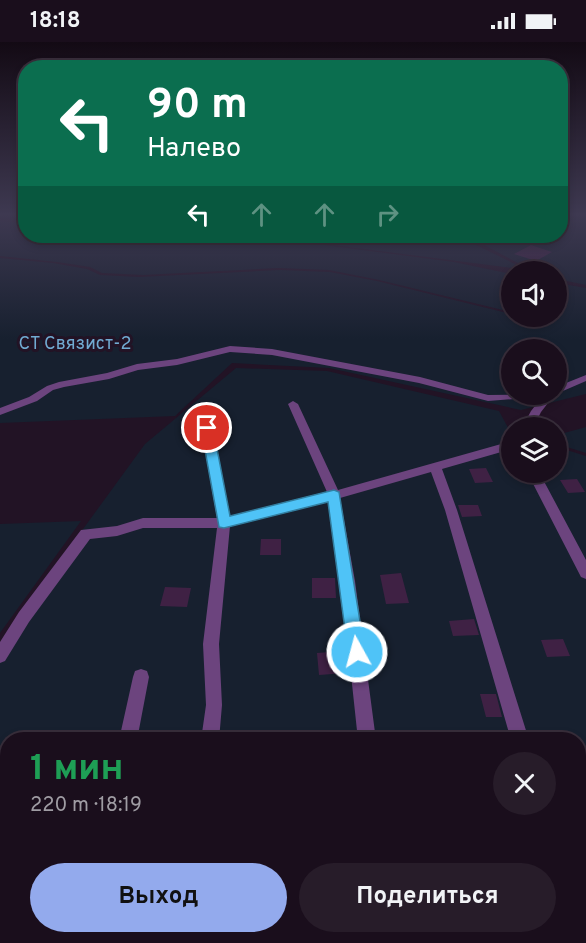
<!DOCTYPE html>
<html lang="ru">
<meta charset="utf-8">
<style>
body{margin:0;font-family:Overpass,sans-serif;background:#271c29;color:#f1f3f6;height:100vh;display:flex;flex-direction:column;font-size:22px;white-space:nowrap}
*{box-sizing:border-box;margin:0}
p{font-size:20px;color:#9f9ca3}
.icon{flex:none;width:33px;height:33px;fill:none;stroke:currentColor;stroke-width:2;stroke-linecap:round;stroke-linejoin:round}
.map{position:relative;flex:1;overflow:hidden}
.side{position:absolute;left:0px;top:690px;width:586px;height:212px;display:flex;flex-direction:column;background:#1a0e1c;border-radius:24px 24px 0 0;box-shadow:0 3px 9px #0003,0 0 0 2px #382e3b}
.side>*{flex:none}
.guide{position:absolute;left:18px;top:18px;width:550px;height:183px;border-radius:24px;box-shadow:0 3px 9px #0003,0 0 0 2px #382e3b;background:#0b6e4f;color:#fff;overflow:hidden}
.buttons{position:absolute;left:501px;top:219px;display:grid;gap:12px}
.buttons a{display:grid;place-items:center;width:66px;height:66px;border-radius:50%;background:#1a0e1c;box-shadow:0 3px 9px #0003,0 0 0 2px #382e3b;font-size:30px}
.pin{position:absolute;display:grid;place-items:center;width:51px;height:51px;color:#fff;margin:-26px;border:3px solid #fff;border-radius:50%;box-shadow:0 2px 6px #0007}
.me{position:absolute;width:66px;margin:-33px;rotate:353deg;stroke-linejoin:round;filter:drop-shadow(0 0 4px #0008)}
.turn{display:flex;align-items:center;gap:21px;height:126px;padding:0 30px;font-size:27px}
.turn .icon{width:78px;height:78px;stroke-width:2.5}
.turn b{display:block;font-size:42px;line-height:51px}
.lanes{display:flex;align-items:center;height:57px;padding:0 30px;background:#0003;justify-content:center;gap:30px;direction:ltr}
.lanes .off{opacity:.35}
.round{display:grid;place-items:center;flex:none;width:63px;height:63px;border-radius:32px;background:#271c29}
.head{display:flex;align-items:center;justify-content:space-between;height:102px;padding:0 30px}
h1{font-size:36px;font-weight:700;line-height:45px;color:#1e9e55}
.button{display:flex;gap:12px;margin-top:auto;padding:12px 30px}
.button a{flex:1;height:69px;border-radius:36px;background:#93aaed;color:#111;font-size:24px;font-weight:700;line-height:69px;text-align:center}
.button a+a{background:#271c29;color:#f1f3f6}
.status{display:flex;justify-content:space-between;align-items:center;height:42px;padding:0 30px;background:#1a0e1c;direction:ltr}
.status svg{height:16px;fill:currentColor}
.map>svg:first-child{display:block}
</style>
<div class="status"><b>18:18</b><svg viewBox="0 0 49 12"><path d="M0 12V9h3v3zM5 12V6h3v6zM10 12V3h3v9zM15 12V0h3v12zM26 1h20v11H26zM47 4h2v5h-2z"/></svg></div>
<div class="map">
<svg width="586" height="901" viewBox="0 0 586 901">
<rect width="100%" height="100%" fill="#221325"/>
<path fill="#17202f" fill-rule="evenodd" d="M561 171H586V243L557 237 556 230 533 229 467 194H561Z
M0 179 25 182 26 194H141L294 199 454 220 511 232V270L379 238 329 228 278 226 143 233 102 231 90 225 57 220 0 214Z
M152 194H458L527 228 294 198Z
M0 216 53 221 87 227 100 233 139 235 280 228 330 230 377 239 511 272 512 274 550 279 533 275 556 274 557 241 586 246V352L521 368 329 326 232 321 175 374 0 381ZM512 308H556V352H512Z
M236 326 327 329 499 369 511 391 512 430H556L557 405 586 414V787H579V698H8L7 805H0V601L145 402Z
M586 385V411L557 402V393Z
M81 479 0 591V482Z
M579 798H586V901H9L16 894H579Z
M0 822H8V894L1 901Z"/>
<path fill="#3f2144" d="M531 203 552 210 536 219 514 212Z
M486 426 493 440 475 441 469 427Z
M577 437 585 450 568 451 560 438Z
M458 463H478L482 474 462 475Z
M261 497H281V513H260Z
M401 531 409 561 386 562 380 533Z
M312 536H335L336 556H312Z
M165 545 191 546 187 565 160 564Z
M474 577 479 593 453 594 449 579Z
M563 597 570 614 547 615 541 598Z
M343 609 346 631 319 633 317 611Z
M480 652H496L502 675H486Z"/>
<g fill="none" stroke-linecap="round" stroke-linejoin="round">
<path fill="#6c447e" fill-rule="evenodd" d="M230 304 272 307 420 335 488 353 555 352 541 370 533 386H522L531 369 542 355 488 359 419 341 272 313 230 310 177 323 138 328 109 337 64 345 53 348 37 359 0 373V366L29 355 47 344 59 340 107 331 137 322 177 317Z
M586 333V339L556 352V345Z
M293 359 298 362 338 448 512 399V407L442 427 457 468 529 698H511L445 468 431 430 340 456 355 539 376 698H358L341 539 329 459 230 484 219 602 222 663 219 698H201L206 663 203 602 217 486H143L117 494 90 497 29 580 5 619 0 621V600L19 570 81 488 117 484 143 476H217L201 386 202 384 206 383 211 386 229 475 327 450 288 362Z
M527 430H539L586 518V537L581 535Z
M141 627 147 629 149 635 137 698H119L133 635 135 629Z
M579 797H586V817H579Z
M8 820V840L0 841V821Z
M579 857 586 860V901L578 899 576 894H579Z
M6 886 8 894H25L22 901H0Z
M190 894H212L211 901H189Z
M381 894H403L404 901H382Z"/>
</g>
<linearGradient id="sky" x2="0" y2="1"><stop stop-color="#130a14"/><stop offset="0.58" stop-color="#3e3951"/><stop offset="1" stop-color="#3e3951" stop-opacity="0"/></linearGradient>
<rect width="586" height="297" fill="url(#sky)"/>
<path fill="#4fc3f7" stroke="#337fa1" stroke-width="1.5" d="M207 382 213 386 230 474 334 448 339 450 365 610 363 616 357 618 350 616 348 610 328 460 224 486 219 485 201 386Z"/>
<g text-anchor="middle" dominant-baseline="central" stroke-width="6" stroke-linejoin="round" paint-order="stroke">
<g font-size="18" fill="#71abd2" stroke="#221325">
<text x="75" y="302">СТ Связист-2</text>
</g>
</g>
</svg>
<div class="buttons">
<a><svg class="icon" aria-label="sound" viewBox="0 0 24 24"><path d="M4 9h4l5-4v14l-5-4H4zM17 9q2 3 0 6"/></svg></a>
<a><svg class="icon" aria-label="search" viewBox="0 0 24 24"><circle cx="10" cy="10" r="6"/><path d="M15 15l6 6"/></svg></a>
<a><svg class="icon" aria-label="layers" viewBox="0 0 24 24"><path d="M12 4l9 5-9 5-9-5zM3 14l9 5 9-5"/></svg></a>
</div>
<div class="pin" style="left:207px;top:386px;background:#d93025"><svg class="icon" aria-label="arrive" viewBox="0 0 24 24"><path d="M6 21V4h12l-3 4 3 4H6"/></svg></div>
<svg class="me" style="left:357px;top:610px" viewBox="-20 -20 40 40"><circle r="17" fill="#4fc3f7" stroke="#fff" stroke-width="3"/><path d="M0-11L8 9 0 5-8 9z" fill="#fff"/></svg>
<div class="guide">
<div class="turn"><svg class="icon" aria-label="left" viewBox="0 0 24 24"><path d="M17 20v-9H6M10 6l-5 5 5 5"/></svg><div><b>90 m</b>Налево</div></div>
<div class="lanes"><svg class="icon" aria-label="left" viewBox="0 0 24 24"><path d="M17 20v-9H6M10 6l-5 5 5 5"/></svg><svg class="icon off" aria-label="ahead" viewBox="0 0 24 24"><path d="M12 20V5M6 11l6-6 6 6"/></svg><svg class="icon off" aria-label="ahead" viewBox="0 0 24 24"><path d="M12 20V5M6 11l6-6 6 6"/></svg><svg class="icon off" aria-label="right" viewBox="0 0 24 24"><path d="M7 20v-9h11M14 6l5 5-5 5"/></svg></div>
</div>
<section class="side">
<div class="head"><div><h1>1 мин</h1><p>220 m · 18:19</p></div><a class="round"><svg class="icon" aria-label="close" viewBox="0 0 24 24"><path d="M6 6l12 12M18 6L6 18"/></svg></a></div>
<div class="button"><a>Выход</a><a>Поделиться</a></div>
</section>
</div>
